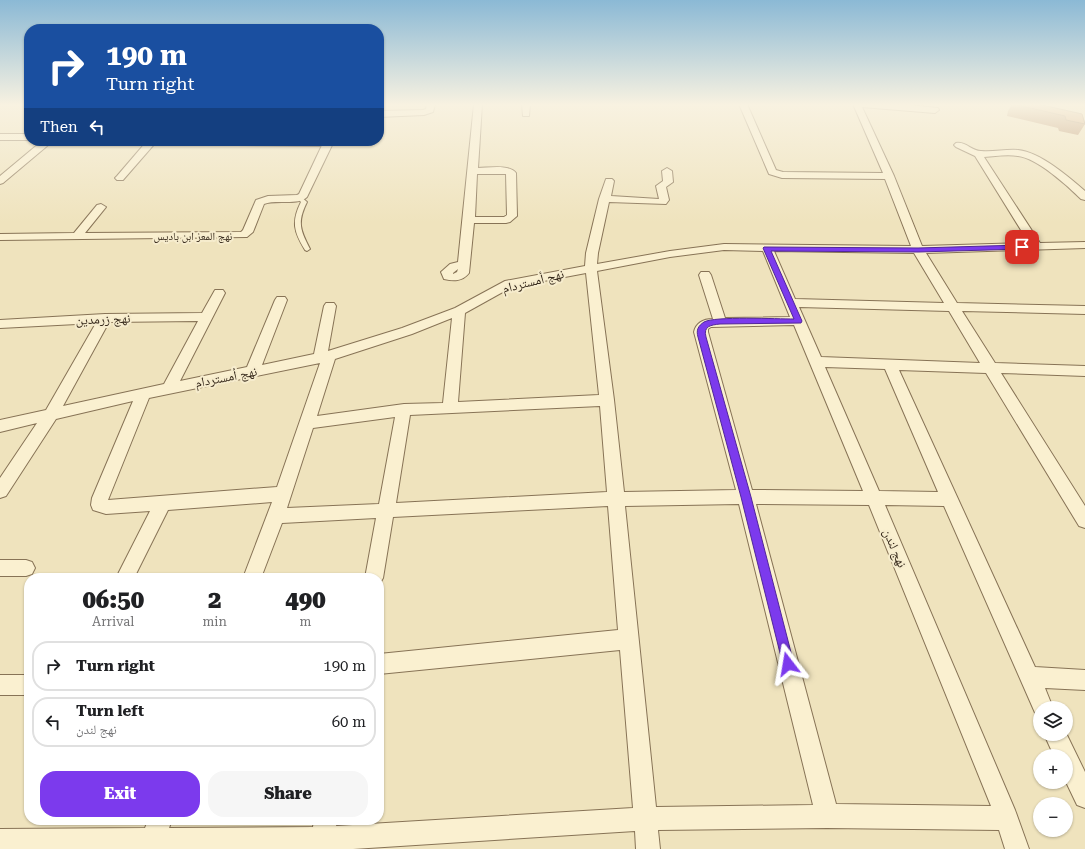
<!DOCTYPE html>
<meta charset="utf-8">
<style>
body{margin:0;font-family:"Roboto Serif","Noto Naskh Arabic",serif;background:#f6f6f6;color:#202124;height:100vh;display:flex;flex-direction:column;font-size:15px;white-space:nowrap}
*{box-sizing:border-box;margin:0}
p{font-size:13px;color:#757577}
.icon{flex:none;width:22px;height:22px;fill:none;stroke:currentColor;stroke-width:2;stroke-linecap:round;stroke-linejoin:round}
.map{position:relative;flex:1;overflow:hidden}
.panel{position:absolute;left:24px;top:573px;width:360px;height:252px;display:flex;flex-direction:column;background:#fff;border-radius:16px;box-shadow:0 1px 3px #0004}
.panel>*{flex:none}
.hud{position:absolute;left:24px;top:24px;width:360px;height:122px;border-radius:16px;box-shadow:0 1px 3px #0004;background:#1a4fa0;color:#fff;overflow:hidden}
.buttons{position:absolute;left:1033px;top:701px;display:grid;gap:8px}
.buttons a{display:grid;place-items:center;width:40px;height:40px;border-radius:50%;background:#fff;box-shadow:0 1px 3px #0004;font-size:20px}
.pin{position:absolute;display:grid;place-items:center;width:34px;height:34px;color:#fff;margin:-17px;border-radius:8px;box-shadow:0 2px 6px #0006}
.me{position:absolute;width:44px;margin:-22px;rotate:346deg;stroke-linejoin:round;filter:drop-shadow(0 0 3px #0008)}
.turn{display:flex;align-items:center;gap:14px;height:84px;padding:0 16px;font-size:18px}
.turn .icon{width:52px;height:52px;stroke-width:2.5}
.turn b{display:block;font-size:28px;line-height:34px}
.then{display:flex;align-items:center;height:38px;padding:0 16px;background:#0003;gap:8px;font-size:15px}
.eta{display:flex;justify-content:space-evenly;align-items:center;height:68px;text-align:center}
.eta b{font-size:24px;font-weight:800;line-height:28px}
.cta{display:flex;gap:8px;margin-top:auto;padding:8px 16px}
.cta a{flex:1;height:46px;border-radius:16px;background:#7c3aed;color:#fff;font-size:16px;font-weight:800;line-height:46px;text-align:center}
.cta a+a{background:#f6f6f6;color:#202124}
ul{padding:0;list-style:none}
li{display:flex;align-items:center;gap:12px;height:50px;margin:0 8px 6px;padding:0 8px;border:2px solid #e0e0e0;border-radius:16px}
li div{flex:1}
li b{display:block;font-size:15px}
li em{font-style:normal}
.map>svg:first-child{display:block}
</style>
<div class="map">
<svg width="1085" height="849" viewBox="0 0 1085 849">
<rect width="100%" height="100%" fill="#efe3bd"/>
<g fill="none" stroke-linecap="round" stroke-linejoin="round">
<g stroke="#877356" stroke-width="2">
<path id="service" d="M233 141H237L238 143 328 144 330 145 328 146 237 145Z
M300 196 307 202C297 222 300 230 310 249L307 251 305 250C294 232 291 222 301 202L297 198Z"/>
</g>
<g stroke="#877356" stroke-width="2">
<path id="minor" d="M427 104H435L433 112 424 115 379 117V111L423 110 426 109Z
M474 104H482L478 168C488 168 509 164 516 173L517 216 510 222 506 223H474L469 273C462 282 453 281 444 279L441 272 450 264 458 262ZM477 174H506L507 215 504 217H475ZM458 269 457 272 453 274V273Z
M522 104H530L529 116H523Z
M739 104H747L776 170 783 172 883 173 853 104H898L938 108 939 110 935 113 862 107 894 176 922 246 1029 243 975 156 956 147 954 145 956 143C965 141 972 151 981 151 994 152 1006 149 1018 150 1040 152 1069 177 1085 191V200L1081 199C1068 186 1037 158 1018 156 1008 154 995 156 984 157L1040 243 1085 242V248L926 253 957 303 1085 306V314L962 311 995 363 1085 366V376L1001 373 1085 506V528L1079 526 986 373 899 370 1035 667 1085 670V690L1045 688 1053 708H1040V717L1036 715 944 506 885 505 1015 810 1029 849H1005L999 830 827 828 658 830 660 849H636L635 831 353 849H0V829L145 828 148 820H172L169 828 313 827 314 820H338L336 826 633 808 620 650 379 674V654L618 630 608 506 393 517 383 578 379 585V578H365L376 518 282 523 261 578H243L272 502 168 510 134 578H116L150 511 106 514 93 510 91 505 92 498 133 401 56 419 6 496 0 498V478L37 423 0 432V420L46 410 96 323 0 328V320L105 314 202 313 215 290H223L225 293 180 381 247 367 275 300 277 297H285L287 300 262 365 314 354 324 306 326 303H334L336 306 328 351 402 328 455 308 505 281 585 266 586 253 599 199 606 179H612L614 181 611 196 659 199 656 186 663 181 662 171 667 168 672 171 673 182 666 187 669 200 666 204 609 202 598 253 597 264 670 251 724 244 911 246 885 179 782 178 769 174ZM724 250 763 251 790 317 725 318 711 275 709 272H701L699 275 713 319C703 319 696 323 694 332L736 490 624 492 614 400 597 271 670 257ZM774 251 914 253 944 303 795 299ZM586 273 599 395 458 402 465 313 512 287ZM799 307 949 311 980 363 821 357ZM452 318 443 403 404 404 317 416 335 359 412 334ZM198 321 164 384 63 406 109 322ZM794 325 863 491 752 490 708 332V329L711 327ZM320 363 277 487 108 500 149 398ZM825 367 885 369 938 492 879 491ZM600 406 607 492 396 503 410 415ZM395 417 379 504 287 508 313 428ZM739 504 813 805 656 807 625 506ZM756 504 869 505 991 806 836 804Z
M0 134H29V140H0Z
M42 141H53L3 183 0 184V176Z
M147 141H157L123 180H117L115 178 117 176Z
M324 141H334L307 197C298 206 276 199 264 204L253 232 247 237 0 240V234L74 233 97 205 101 204 106 207 85 233 241 232 243 230 256 200 268 196 297 195 299 194Z
M0 560H26L32 562 35 568 32 574 26 576H0Z
M0 675H29V695H0Z
M1066 733 1085 772V808L1077 805 1066 782V756H1054L1044 734Z"/>
</g>
<use href="#service" fill="#faf0d0" fill-rule="evenodd"/>
<use href="#minor" fill="#faf0d0" fill-rule="evenodd"/>
</g>
<path fill="#b28761" d="M1012 104H1038L1085 123V124L1078 135 1059 131 1058 128 1007 116 1008 111Z"/>
<path fill="#cf9d71" stroke="#916e4f" d="M1013 104H1038L1082 114 1085 124 1066 120 1065 116Z"/>
<linearGradient id="sky" x2="0" y2="1"><stop stop-color="#8bb9d5"/><stop offset="0.47" stop-color="#f8f2e1"/><stop offset="1" stop-color="#f8f2e1" stop-opacity="0"/></linearGradient>
<rect width="1085" height="223" fill="url(#sky)"/>
<path fill="#7c3aed" stroke="#51269a" d="M1022 245 1024 246V249L918 252 771 251 802 321 801 323 720 324C711 325 703 326 706 337L751 497 794 664 793 669 788 670 784 669 741 497 698 337C696 330 698 326 704 322 714 316 778 319 794 319L763 248 764 247 918 248Z"/>
<g text-anchor="middle" dominant-baseline="central" stroke-width="4" stroke-linejoin="round" paint-order="stroke">
<g font-size="11" fill="#36291b" stroke="#f6eccd">
<text x="193" y="236">نهج المعز ابن باديس</text>
</g>
<g font-size="13" fill="#36291b" stroke="#f6eccd">
<text transform="translate(533 281) rotate(-14)">نهج أمستردام</text>
<text transform="translate(103 319) rotate(-2)">نهج زرمدين</text>
<text transform="translate(226 377) rotate(-11)">نهج أمستردام</text>
<text transform="translate(895 548) rotate(67)">نهج لندن</text>
</g>
</g>
</svg>
<div class="buttons">
<a><svg class="icon" aria-label="layers" viewBox="0 0 24 24"><path d="M12 4l9 5-9 5-9-5zM3 14l9 5 9-5"/></svg></a>
<a>+</a>
<a>−</a>
</div>
<div class="pin" style="left:1022px;top:247px;background:#d93025"><svg class="icon" aria-label="arrive" viewBox="0 0 24 24"><path d="M6 21V4h12l-3 4 3 4H6"/></svg></div>
<svg class="me" style="left:788px;top:664px" viewBox="-20 -20 40 40"><path d="M0-17L14 15 0 8-14 15z" fill="#7c3aed" stroke="#fff" stroke-width="4"/></svg>
<div class="hud">
<div class="turn"><svg class="icon" aria-label="right" viewBox="0 0 24 24"><path d="M7 20v-9h11M14 6l5 5-5 5"/></svg><div><b>190 m</b>Turn right</div></div>
<div class="then">Then<svg class="icon" aria-label="left" viewBox="0 0 24 24"><path d="M17 20v-9H6M10 6l-5 5 5 5"/></svg></div>
</div>
<section class="panel">
<div class="eta">
<div><b>06:50</b><p>Arrival</p></div>
<div><b>2</b><p>min</p></div>
<div><b>490</b><p>m</p></div>
</div>
<ul>
<li><svg class="icon" aria-label="right" viewBox="0 0 24 24"><path d="M7 20v-9h11M14 6l5 5-5 5"/></svg><div><b>Turn right</b></div><em>190 m</em></li>
<li><svg class="icon" aria-label="left" viewBox="0 0 24 24"><path d="M17 20v-9H6M10 6l-5 5 5 5"/></svg><div><b>Turn left</b><p>نهج لندن</p></div><em>60 m</em></li>
</ul>
<div class="cta"><a>Exit</a><a>Share</a></div>
</section>
</div>
